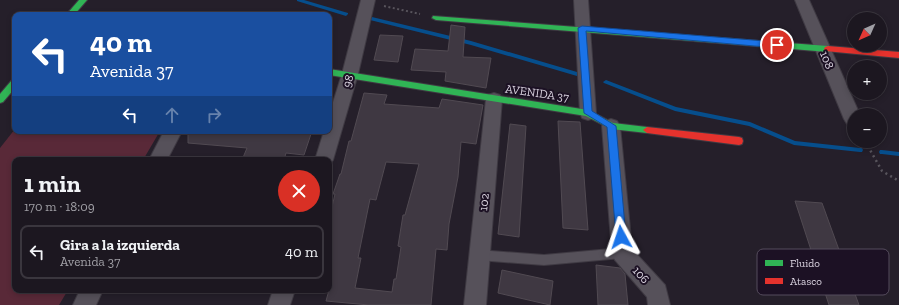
<!DOCTYPE html>
<html lang="es">
<meta charset="utf-8">
<style>
body{margin:0;font-family:"Zilla Slab",serif;background:#29242d;color:#f1f3f6;height:100vh;display:flex;flex-direction:column;font-size:15px;white-space:nowrap}
*{box-sizing:border-box;margin:0}
p{font-size:13px;color:#a09fa5}
.icon{flex:none;width:22px;height:22px;fill:none;stroke:currentColor;stroke-width:2;stroke-linecap:round;stroke-linejoin:round}
.map{position:relative;flex:1;overflow:hidden}
.details{position:absolute;left:12px;top:157px;width:320px;height:136px;display:flex;flex-direction:column;background:#1c1720;border-radius:8px;box-shadow:0 2px 6px #0003,0 0 0 1px #3a363e}
.details>*{flex:none}
.banner{position:absolute;left:12px;top:12px;width:320px;height:122px;border-radius:8px;box-shadow:0 2px 6px #0003,0 0 0 1px #3a363e;background:#1a4fa0;color:#fff;overflow:hidden}
.needle{width:26px;rotate:225deg}
.controls{position:absolute;left:847px;top:12px;display:grid;gap:8px}
.controls a{display:grid;place-items:center;width:40px;height:40px;border-radius:50%;background:#1c1720;box-shadow:0 2px 6px #0003,0 0 0 1px #3a363e;font-size:20px}
.pin{position:absolute;display:grid;place-items:center;width:34px;height:34px;color:#fff;margin:-17px;border:2px solid #fff;border-radius:50%;box-shadow:0 1px 4px #0007}
.me{position:absolute;width:44px;margin:-22px;rotate:355deg;stroke-linejoin:round;filter:drop-shadow(0 0 3px #0008)}
.turn{display:flex;align-items:center;gap:14px;height:84px;padding:0 12px;font-size:18px}
.turn .icon{width:52px;height:52px;stroke-width:2.5}
.turn b{display:block;font-size:28px;line-height:34px}
.lanes{display:flex;align-items:center;height:38px;padding:0 12px;background:#0003;justify-content:center;gap:20px;direction:ltr}
.lanes .off{opacity:.35}
.round{display:grid;place-items:center;flex:none;width:42px;height:42px;border-radius:21px;background:#29242d}
.head{display:flex;align-items:center;justify-content:space-between;height:68px;padding:0 12px}
h1{font-size:24px;font-weight:800;line-height:30px}
ul{padding:0;list-style:none}
li{display:flex;align-items:center;gap:12px;height:54px;margin:0 8px 6px;padding:0 4px;border:2px solid #3a363e;border-radius:8px}
li div{flex:1}
li b{display:block;font-size:15px}
li em{font-style:normal}
.map>svg:first-child{display:block}
</style>
<div class="map">
<svg width="899" height="305" viewBox="0 0 899 305">
<rect width="100%" height="100%" fill="#251f2a"/>
<path fill="#592938" d="M15 129V131H160L143 160H15V290H68L59 305H0V148Z"/>
<g fill="none" stroke-linecap="round" stroke-linejoin="round">
<path fill="#064e8c" fill-rule="evenodd" d="M297 0H304L348 13V14L346 16 297 1Z
M372 17 471 41 577 72 580 74 577 76 471 45 370 20V18Z
M606 80 676 107 750 122 795 141 860 148H862L863 150 862 152H860L794 145 749 126 675 111 604 83 603 82Z
M880 150H882L899 152V156L882 154H880L879 152Z"/>
</g>
<path fill="#3f3842" stroke="#514a52" fill-rule="evenodd" d="M451 25 465 27 463 57 491 58 486 88 445 81 446 72 411 70 415 49 448 51Z
M380 35 403 36 398 62 374 60Z
M364 93 387 95 384 104 439 108 442 99 483 105 476 144 461 142 458 177 449 224 447 250 436 249 431 305H369L326 301 329 290V220L335 194H333L340 174H341L349 141H351ZM386 162 419 164 405 215H403L398 246 401 247 396 279H394L392 292 355 288 361 258H358L370 199 376 200Z
M558 121 580 122 588 230 563 228Z
M510 124 526 126 519 237 498 234Z
M188 131H275L311 134 304 155 286 153 284 160H242L247 148 188 143Z
M795 201 822 203 859 305H829Z
M596 265 620 268 625 274 628 305H598Z
M502 270 553 281 550 305 498 293Z"/>
<g fill="none" stroke-linecap="round" stroke-linejoin="round">
<g stroke="#3f3a43" stroke-width="2">
<path id="lane" d="M622 248 626 250 627 253 626 256 622 258 544 265 478 260 474 258 473 255 474 252 478 250 544 255Z"/>
</g>
<g stroke="#3f3a43" stroke-width="2">
<path id="street" d="M361 0H375L358 74 333 160 329 166V160H315L324 131H329V115L342 74Z
M574 0H588L596 113 594 118 588 120 582 118 580 113Z
M795 0H809L860 115H854V125L847 124 844 119Z
M494 93 500 95 502 99 486 305H464L486 99 488 95Z
M611 119 617 121 620 126 632 249 665 285 670 305H648L647 297 615 260 612 253 602 126 605 121Z
M164 131H182L167 160H149Z
M80 290H103L96 305H73Z
M273 290H295L290 305H268Z"/>
</g>
<g stroke="#3f3a43" stroke-width="2">
<path id="fast" d="M79 0H87L74 15H66Z
M433 16 828 46 832 49 828 52 436 20 432 18Z
M329 69 588 110 613 123 647 127 651 130 647 133 611 129 586 116 329 75Z
M15 79V88L3 102 0 103V94L12 80Z"/>
</g>
<g stroke="#3f3a43" stroke-width="2">
<path id="jam" d="M828 46 899 52V58L825 51 824 49 825 47Z
M647 127 739 137 742 138 743 141 742 144 739 145 647 133 643 130Z"/>
</g>
<path stroke="#58545c" stroke-width="2" stroke-dasharray="2 2.5" stroke-linecap="butt" d="M384 6 420 14"/>
<path stroke="#58545c" stroke-width="2.5" stroke-dasharray="2 3.5" stroke-linecap="butt" d="M865 141 882 171 899 181"/>
<use href="#lane" fill="#56515a" fill-rule="evenodd"/>
<use href="#street" fill="#56515a" fill-rule="evenodd"/>
<use href="#fast" fill="#30b455" fill-rule="evenodd"/>
<use href="#jam" fill="#e5322d" fill-rule="evenodd"/>
</g>
<path fill="#1a73e8" stroke="#114b97" d="M582 26 777 42 781 45 777 48 586 31 592 111 616 126 626 237 624 241 621 242 617 241 616 237 607 127 584 113 578 28Z"/>
<g text-anchor="middle" dominant-baseline="central" stroke-width="4" stroke-linejoin="round" paint-order="stroke">
<g font-size="12" fill="#dbd4e1" stroke="#1c1124">
<text transform="translate(827 60) rotate(67)">108</text>
<text transform="translate(348 81) rotate(-74)">98</text>
<text transform="translate(537 93) rotate(8)">AVENIDA 37</text>
<text transform="translate(484 202) rotate(-84)">102</text>
<text transform="translate(641 275) rotate(48)">106</text>
</g>
</g>
<rect x="757" y="249" width="132" height="46" rx="6" fill="#1c1124" stroke="#554c5d" stroke-width="1"/>
<rect x="765" y="260" width="18" height="6" fill="#30b455"/>
<rect x="765" y="278" width="18" height="6" fill="#e5322d"/>
<g font-size="11" fill="#dbd4e1">
<text x="790" y="267">Fluido</text>
<text x="790" y="285">Atasco</text>
</g>
</svg>
<div class="controls">
<a><svg class="needle" viewBox="-14 -14 28 28"><path d="M0-13l5 13h-10z" fill="#e53935"/><path d="M0 13l5-13h-10z" fill="#a09fa5"/></svg></a>
<a>+</a>
<a>−</a>
</div>
<div class="pin" style="left:777px;top:45px;background:#d93025"><svg class="icon" aria-label="arrive" viewBox="0 0 24 24"><path d="M6 21V4h12l-3 4 3 4H6"/></svg></div>
<svg class="me" style="left:621px;top:237px" viewBox="-20 -20 40 40"><path d="M0-17L14 15 0 8-14 15z" fill="#1a73e8" stroke="#fff" stroke-width="4"/></svg>
<div class="banner">
<div class="turn"><svg class="icon" aria-label="left" viewBox="0 0 24 24"><path d="M17 20v-9H6M10 6l-5 5 5 5"/></svg><div><b>40 m</b>Avenida 37</div></div>
<div class="lanes"><svg class="icon" aria-label="left" viewBox="0 0 24 24"><path d="M17 20v-9H6M10 6l-5 5 5 5"/></svg><svg class="icon off" aria-label="ahead" viewBox="0 0 24 24"><path d="M12 20V5M6 11l6-6 6 6"/></svg><svg class="icon off" aria-label="right" viewBox="0 0 24 24"><path d="M7 20v-9h11M14 6l5 5-5 5"/></svg></div>
</div>
<section class="details">
<div class="head"><div><h1>1 min</h1><p>170 m · 18:09</p></div><a class="round" style="background:#d93025;color:#fff"><svg class="icon" aria-label="close" viewBox="0 0 24 24"><path d="M6 6l12 12M18 6L6 18"/></svg></a></div>
<ul>
<li><svg class="icon" aria-label="left" viewBox="0 0 24 24"><path d="M17 20v-9H6M10 6l-5 5 5 5"/></svg><div><b>Gira a la izquierda</b><p>Avenida 37</p></div><em>40 m</em></li>
</ul>
</section>
</div>
